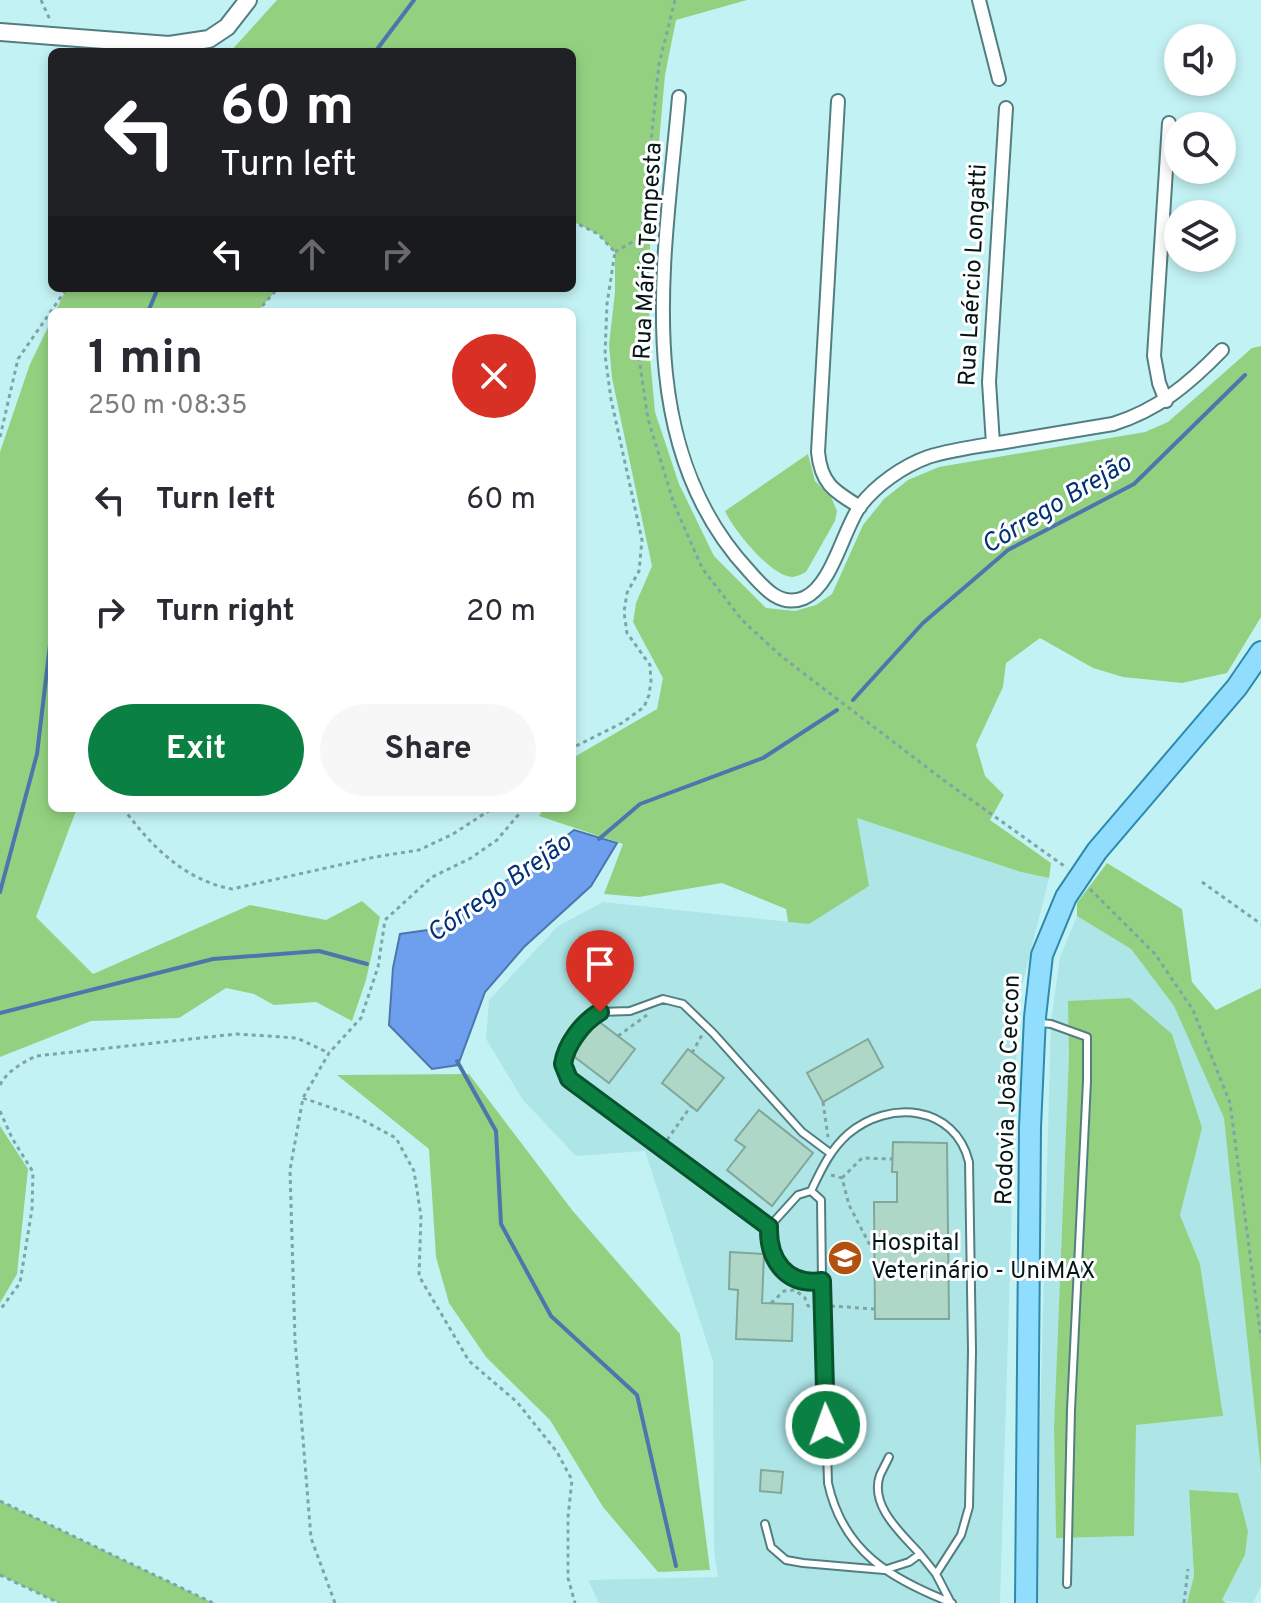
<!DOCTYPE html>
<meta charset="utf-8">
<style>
body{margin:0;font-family:Overpass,sans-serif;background:#f7f7f7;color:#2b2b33;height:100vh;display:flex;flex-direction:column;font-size:30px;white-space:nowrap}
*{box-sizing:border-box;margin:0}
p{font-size:26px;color:#7c7c81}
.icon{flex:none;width:44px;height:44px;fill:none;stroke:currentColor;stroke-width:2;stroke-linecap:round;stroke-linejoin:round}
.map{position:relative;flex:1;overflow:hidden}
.details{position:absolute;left:48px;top:308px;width:528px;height:504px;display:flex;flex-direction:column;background:#fff;border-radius:12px;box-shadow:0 4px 12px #0003}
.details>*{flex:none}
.banner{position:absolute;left:48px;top:48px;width:528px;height:244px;border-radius:12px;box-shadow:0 4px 12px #0003;background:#202124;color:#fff;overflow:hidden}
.controls{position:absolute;left:1164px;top:24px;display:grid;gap:16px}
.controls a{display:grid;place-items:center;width:72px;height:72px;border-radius:50%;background:#fff;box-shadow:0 4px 12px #0003;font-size:40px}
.pin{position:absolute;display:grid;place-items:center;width:68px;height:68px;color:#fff;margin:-82px -34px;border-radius:50% 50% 50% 0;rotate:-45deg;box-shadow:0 0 8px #0007}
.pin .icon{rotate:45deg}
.me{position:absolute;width:88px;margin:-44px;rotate:358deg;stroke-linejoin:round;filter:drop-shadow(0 0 6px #0008)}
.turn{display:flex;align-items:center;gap:28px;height:168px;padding:0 40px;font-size:36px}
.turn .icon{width:104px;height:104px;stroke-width:2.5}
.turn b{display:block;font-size:56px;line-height:68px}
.lanes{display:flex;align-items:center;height:76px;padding:0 40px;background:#0003;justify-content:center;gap:40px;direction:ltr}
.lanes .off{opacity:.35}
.round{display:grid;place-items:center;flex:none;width:84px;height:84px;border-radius:42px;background:#f7f7f7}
.head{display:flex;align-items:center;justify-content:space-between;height:136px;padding:0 40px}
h1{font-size:48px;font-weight:700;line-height:60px}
.primary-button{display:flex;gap:16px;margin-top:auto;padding:16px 40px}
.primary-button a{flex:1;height:92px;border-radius:48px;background:#0b8043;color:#fff;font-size:32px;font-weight:700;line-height:92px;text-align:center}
.primary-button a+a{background:#f7f7f7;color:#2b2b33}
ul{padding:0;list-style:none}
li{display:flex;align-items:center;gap:24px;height:112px;padding:0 40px}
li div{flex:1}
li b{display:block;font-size:30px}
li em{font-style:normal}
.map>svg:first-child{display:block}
</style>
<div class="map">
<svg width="1261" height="1603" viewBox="0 0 1261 1603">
<rect width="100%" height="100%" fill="#c3f2f4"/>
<path fill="#aee6e8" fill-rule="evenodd" d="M856 817 1021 872 1049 878 1018 1002 1000 1603H599L588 1580 718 1577 714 1550 713 1361 645 1151 576 1156 523 1100 486 1039 489 1000 558 926 603 902 809 924Z
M1077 916 1131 949 1174 1006 1225 1118 1261 1470V1586L1253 1603 1222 1601 1245 1555 1248 1531 1238 1493 1189 1490 1194 1576 1187 1603H1035L1051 1021 1060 957ZM1069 1055 1201 1128 1180 1215 1200 1264 1222 1416 1135 1425 1133 1536 1056 1538 1054 1428Z"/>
<path fill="#93d180" d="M277 0H747L676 20 665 75 650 243 649 346 655 412 679 484 714 556 766 608 795 611 816 605 832 594 863 525 884 499 908 480 939 467 1145 432 1168 422 1252 348 1261 346V617L1227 673 1182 683 1123 677 1093 668 1040 638 1006 663 1003 687 976 745 985 776 1004 795 990 820 1051 863 1049 878 1021 872 857 818 869 886 809 924 788 922 786 909 722 883 639 897 604 894 623 844 539 816 544 808H572V762L576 756 657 709 663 678 633 622 636 603 652 566 612 378 609 345 615 292V252L598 234 572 221V52H230Z
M67 288H278L257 312H55Z
M52 319V808H77L36 917 93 974 250 905 326 920 362 901 380 917 366 980 352 1021 316 1002 274 1005 254 994 226 988 179 1018 91 1021 0 1057V452L30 364Z
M808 454 815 481 831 497 837 511 835 521 806 572C802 574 798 576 793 577 772 578 733 529 725 511Z
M1107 863 1182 909 1192 982 1216 1010 1261 988V1470L1224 1118 1174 1006 1131 949 1077 916V903Z
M1130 998 1172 1034 1202 1128 1180 1215 1200 1264 1223 1416 1136 1425 1134 1536 1056 1538 1054 1428 1069 1055 1068 1001Z
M469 1074 572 1210 680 1334 710 1570 658 1572 603 1507 550 1420 486 1357 449 1303 436 1257 429 1149 337 1075Z
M0 1126 28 1169 17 1274 0 1303Z
M1189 1490 1238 1493 1248 1531 1245 1555 1222 1600 1226 1603H1187L1194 1576Z
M0 1501 213 1603H59L0 1575Z"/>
<path fill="#6d9fee" stroke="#4e76ae" stroke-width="2" d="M574 830 617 843 591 886 524 947 485 992 458 1065 432 1069 389 1025 393 968 400 934 442 928 473 899 516 875Z"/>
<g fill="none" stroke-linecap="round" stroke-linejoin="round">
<path stroke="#4e76ae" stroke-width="4" d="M375 52 414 0
M148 312 158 288
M853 700 923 623 1008 550 1134 484 1245 375
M599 839 640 804 763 758 837 710
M0 892 37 754 52 628
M0 1013 213 959 319 951 367 964
M457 1061 496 1131 501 1224 551 1316 637 1395 676 1566"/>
</g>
<path fill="#afd7c7" stroke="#80a798" stroke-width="2" d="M598 1021 635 1049 609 1083 572 1055 586 1031Z
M868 1039 883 1067 823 1102 807 1073Z
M688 1049 724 1078 697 1111 662 1083Z
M759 1110 813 1153 772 1206 727 1170 745 1147 735 1140Z
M893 1142 947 1143 949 1319H875L874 1202H897V1172H892Z
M730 1252 764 1254 762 1303 793 1304 792 1341 736 1339 738 1290 729 1289Z
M761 1470 783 1472 781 1493 760 1491Z"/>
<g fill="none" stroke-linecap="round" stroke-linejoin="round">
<g stroke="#537e80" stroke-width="10">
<path id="service" d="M1040 1023 1051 1024 1087 1037V1081L1071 1410 1067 1584
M811 1191 821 1200 822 1281C786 1286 768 1260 769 1227L798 1195Z
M769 1227 569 1079C554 1054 579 1025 600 1012L630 1011 663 999 683 1004 713 1033 802 1132 830 1153
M822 1281 828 1483C843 1552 891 1579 952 1603
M889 1457C886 1463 883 1469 880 1475 869 1506 902 1534 920 1554
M765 1524 771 1547 786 1560 803 1563 884 1570 909 1562 920 1554 936 1574 961 1535 969 1507 972 1351 969 1162C955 1105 889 1099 848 1134 830 1150 821 1170 811 1191
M936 1574 951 1603"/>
</g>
<g stroke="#537e80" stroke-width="16">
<path id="minor" d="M979 0 999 79
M679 97C665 256 629 442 749 571 763 587 780 608 804 598 832 586 843 530 860 506 876 485 903 466 928 457 953 449 980 446 1005 442 1041 436 1077 430 1113 424 1158 410 1189 384 1222 350
M838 101 818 452C821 484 834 491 860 507
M1166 401 1159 383 1154 356 1169 123
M993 444 989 382 1006 108"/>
</g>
<g stroke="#537e80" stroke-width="20">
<path id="tertiary" d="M0 32 169 45 209 39 227 27 248 0"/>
</g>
<g stroke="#2f89ac" stroke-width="24">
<path id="primary" d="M1026 1603 1030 1127 1035 1017 1042 955 1066 897 1097 851 1237 687 1261 652"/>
</g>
<path stroke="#80a4a5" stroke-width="3" stroke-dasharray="4 4" stroke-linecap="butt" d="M41 0 51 22
M675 0 659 64 641 237 638 351 648 419 674 504 702 568 742 620 781 656 942 779 1067 868
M572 221 598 234 615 252 607 304 605 355 611 399 642 540 639 571 627 593 624 612 627 633 650 665 651 681 649 695 644 707 622 723 572 748
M615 252 639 238
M257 312 278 288
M0 437 18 359 67 288
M123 808C151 846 184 880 232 889L375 857 419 850 453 834 493 808
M1202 882 1261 924
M1090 889 1155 954 1193 1010 1230 1103 1261 1338
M618 1036 647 1015
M692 1053 702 1035
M0 1085C7 1071 22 1063 36 1056L236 1034 297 1038 329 1053
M303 1098 355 1116 396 1138 414 1171 421 1216 419 1276 469 1361 517 1402 557 1452 572 1480 568 1517V1578L575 1603
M823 1102 828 1137
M0 1111 12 1138 33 1172 32 1209 20 1283 0 1310
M667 1140 691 1106
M831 1175 842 1178 849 1205 875 1255
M842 1178 862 1158 893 1159
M771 1303 784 1291 795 1290 805 1298 808 1306H811
M831 1306 875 1309
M0 1501 213 1603
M0 1575 59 1603
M335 1603 311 1538 295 1340 290 1170 303 1098 329 1053 361 1018 378 967 385 920 432 877 471 858 497 840 524 808
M1184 1603 1188 1569"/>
<use href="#service" stroke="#fff" stroke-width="6"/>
<use href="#minor" stroke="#fff" stroke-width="12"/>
<use href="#tertiary" stroke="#fff" stroke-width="16"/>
<use href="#primary" stroke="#90ddfd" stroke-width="20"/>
</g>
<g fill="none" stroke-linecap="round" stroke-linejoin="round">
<g stroke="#07532c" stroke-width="20">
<path id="route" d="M600 1012C583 1022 566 1044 563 1064L569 1079 769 1227C768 1260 786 1286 822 1281L826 1425"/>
</g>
<use href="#route" stroke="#0b8043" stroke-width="14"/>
</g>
<defs>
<g id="university-disc" transform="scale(1.8)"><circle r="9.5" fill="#b35210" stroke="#fff"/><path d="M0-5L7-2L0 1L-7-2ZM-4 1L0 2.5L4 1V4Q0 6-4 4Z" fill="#fff"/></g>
</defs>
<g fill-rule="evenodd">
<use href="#university-disc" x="845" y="1258"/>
</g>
<g text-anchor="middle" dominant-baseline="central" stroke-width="6" stroke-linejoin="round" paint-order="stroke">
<g font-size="24" fill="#051617" stroke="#fff">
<text transform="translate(649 251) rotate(-87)">Rua Mário Tempesta</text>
<text transform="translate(974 275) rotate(-87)">Rua Laércio Longatti</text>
<text transform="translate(1009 1090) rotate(-88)">Rodovia João Ceccon</text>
</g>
<g font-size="24" fill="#051617" stroke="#fff" text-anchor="start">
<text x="871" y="1244">Hospital<tspan x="871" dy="28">Veterinário - UniMAX</tspan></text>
</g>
<g font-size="26" font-style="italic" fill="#023175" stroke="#fff">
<text transform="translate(1057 505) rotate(-31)">Córrego Brejão</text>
<text transform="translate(500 889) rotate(-35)">Córrego Brejão</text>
</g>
</g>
</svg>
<div class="controls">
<a><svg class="icon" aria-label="sound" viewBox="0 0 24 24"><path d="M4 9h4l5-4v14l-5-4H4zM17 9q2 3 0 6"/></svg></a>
<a><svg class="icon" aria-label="search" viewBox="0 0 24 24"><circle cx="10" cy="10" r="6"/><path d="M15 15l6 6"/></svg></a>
<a><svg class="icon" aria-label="layers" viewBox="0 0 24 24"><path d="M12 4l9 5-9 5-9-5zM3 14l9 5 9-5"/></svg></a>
</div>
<div class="pin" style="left:600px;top:1012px;background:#d93025"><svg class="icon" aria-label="arrive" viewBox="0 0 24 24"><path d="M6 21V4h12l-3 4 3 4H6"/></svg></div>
<svg class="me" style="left:826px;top:1425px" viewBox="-20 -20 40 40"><circle r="17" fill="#0b8043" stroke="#fff" stroke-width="3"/><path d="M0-11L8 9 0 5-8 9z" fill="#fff"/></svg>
<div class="banner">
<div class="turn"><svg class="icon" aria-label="left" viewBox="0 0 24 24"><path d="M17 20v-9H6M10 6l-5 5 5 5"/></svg><div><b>60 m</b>Turn left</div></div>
<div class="lanes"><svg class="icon" aria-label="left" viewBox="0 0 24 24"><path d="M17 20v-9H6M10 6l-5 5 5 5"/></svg><svg class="icon off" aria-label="ahead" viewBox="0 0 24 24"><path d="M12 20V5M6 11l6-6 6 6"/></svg><svg class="icon off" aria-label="right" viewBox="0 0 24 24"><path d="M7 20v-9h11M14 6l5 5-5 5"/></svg></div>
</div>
<section class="details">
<div class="head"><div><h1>1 min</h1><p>250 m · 08:35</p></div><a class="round" style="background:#d93025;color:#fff"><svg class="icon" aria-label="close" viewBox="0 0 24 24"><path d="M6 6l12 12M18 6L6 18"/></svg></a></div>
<ul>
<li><svg class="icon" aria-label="left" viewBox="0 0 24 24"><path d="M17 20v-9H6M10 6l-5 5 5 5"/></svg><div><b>Turn left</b></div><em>60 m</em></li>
<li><svg class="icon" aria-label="right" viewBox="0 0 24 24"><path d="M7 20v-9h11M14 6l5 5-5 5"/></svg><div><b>Turn right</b></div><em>20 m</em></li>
</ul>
<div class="primary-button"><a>Exit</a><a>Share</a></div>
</section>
</div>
